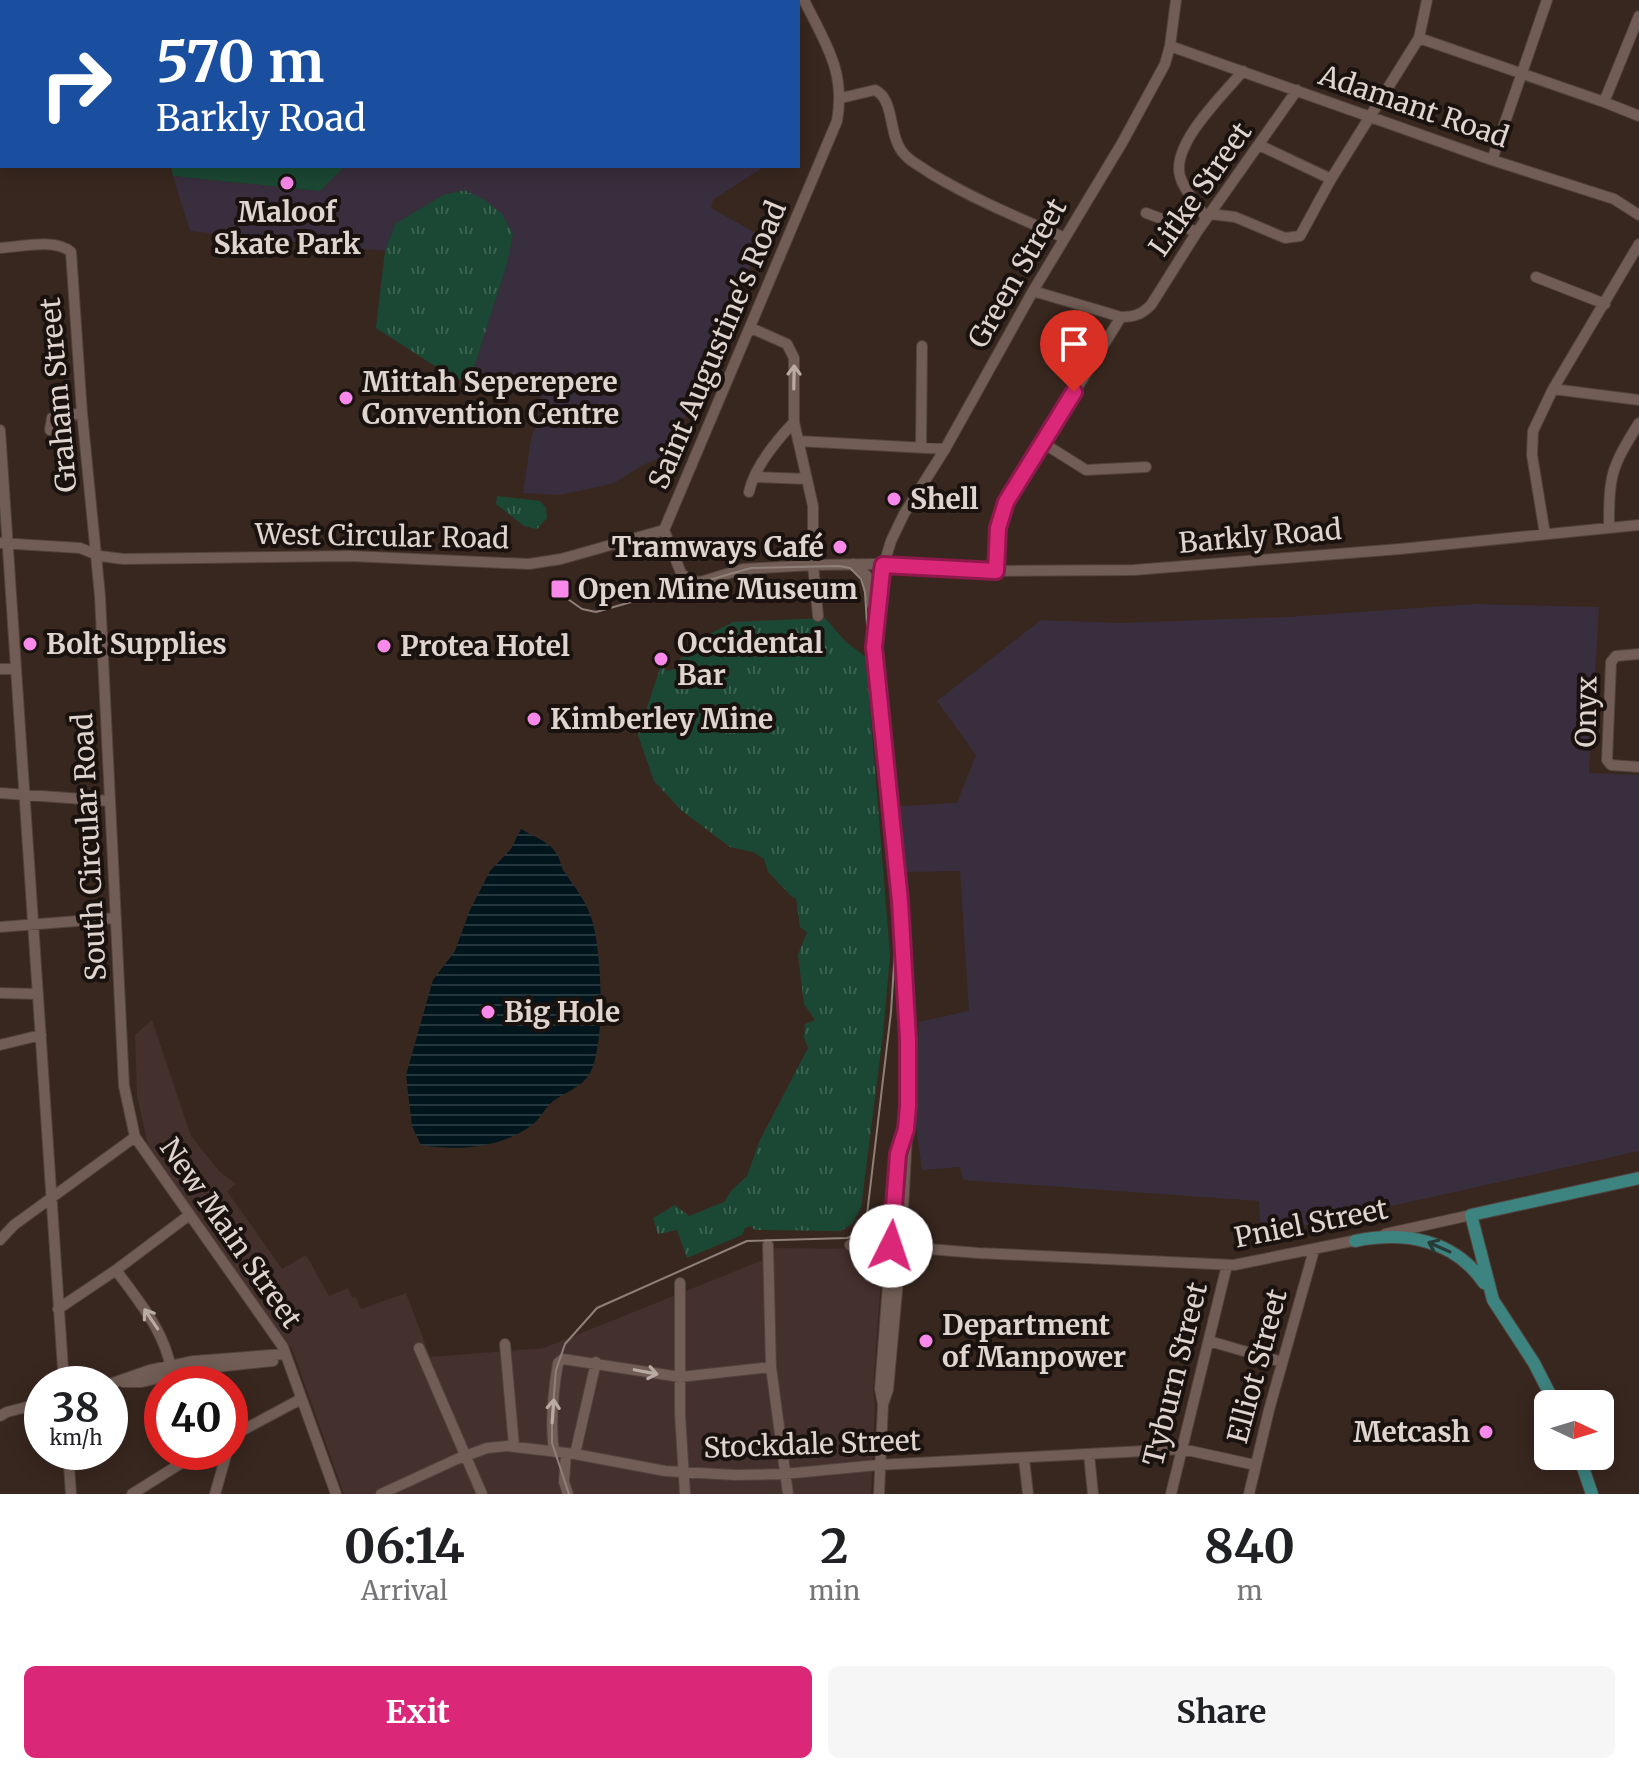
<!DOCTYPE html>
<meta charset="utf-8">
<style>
body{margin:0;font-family:Merriweather,serif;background:#f6f6f6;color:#202124;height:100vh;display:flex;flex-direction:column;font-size:30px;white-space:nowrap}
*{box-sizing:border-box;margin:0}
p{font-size:26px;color:#757577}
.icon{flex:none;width:44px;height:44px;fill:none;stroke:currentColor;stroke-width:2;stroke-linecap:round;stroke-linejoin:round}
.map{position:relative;height:1494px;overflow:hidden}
.sheet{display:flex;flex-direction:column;background:#fff;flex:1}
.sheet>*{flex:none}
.hud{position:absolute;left:0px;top:0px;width:800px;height:168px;box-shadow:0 4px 20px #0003;background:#1a4fa0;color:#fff;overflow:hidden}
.needle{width:52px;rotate:94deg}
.controls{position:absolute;left:1534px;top:1390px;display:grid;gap:16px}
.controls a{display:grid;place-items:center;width:80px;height:80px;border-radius:12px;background:#fff;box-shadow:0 4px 20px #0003;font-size:40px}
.speed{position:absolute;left:24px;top:1366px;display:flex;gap:16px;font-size:40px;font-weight:700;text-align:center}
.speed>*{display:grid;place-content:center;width:104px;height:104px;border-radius:50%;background:#fff;box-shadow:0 4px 20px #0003;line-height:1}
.speed small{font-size:20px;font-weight:400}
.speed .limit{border:12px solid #d22;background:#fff;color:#111}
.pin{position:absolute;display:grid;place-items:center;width:68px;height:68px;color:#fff;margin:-82px -34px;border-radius:50% 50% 50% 0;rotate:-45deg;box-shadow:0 0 8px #0007}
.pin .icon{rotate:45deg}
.me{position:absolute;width:88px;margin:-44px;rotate:4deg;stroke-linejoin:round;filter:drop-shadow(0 0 6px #0008)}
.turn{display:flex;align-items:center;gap:28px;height:168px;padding:0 24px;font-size:36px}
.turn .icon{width:104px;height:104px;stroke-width:2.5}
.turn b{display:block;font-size:56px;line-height:68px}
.eta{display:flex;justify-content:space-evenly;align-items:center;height:136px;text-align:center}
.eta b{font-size:48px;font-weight:700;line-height:56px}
.button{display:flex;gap:16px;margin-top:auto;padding:16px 24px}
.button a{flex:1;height:92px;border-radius:12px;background:#db2777;color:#fff;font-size:32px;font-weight:700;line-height:92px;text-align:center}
.button a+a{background:#f6f6f6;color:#202124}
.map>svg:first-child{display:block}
</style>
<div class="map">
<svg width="1639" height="1494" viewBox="0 0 1639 1494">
<defs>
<pattern id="grass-tufts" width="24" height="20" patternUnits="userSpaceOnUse" patternTransform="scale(2)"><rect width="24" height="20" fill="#1b4834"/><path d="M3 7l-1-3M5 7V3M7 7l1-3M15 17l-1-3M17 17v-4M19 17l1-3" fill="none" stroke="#3c6250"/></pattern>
<pattern id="water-rules" width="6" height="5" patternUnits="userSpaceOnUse" patternTransform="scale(2)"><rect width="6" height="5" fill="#00151c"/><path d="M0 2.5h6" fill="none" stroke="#25363c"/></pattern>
</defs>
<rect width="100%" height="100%" fill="#38271f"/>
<path fill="#44302d" d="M152 1020 191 1136 219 1171 236 1184 227 1191 282 1269 306 1255 329 1296 348 1288 352 1298 356 1297 361 1309 406 1293 430 1357 544 1348 763 1260 765 1252 771 1248 883 1249 873 1391 875 1405 871 1494H344L292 1349 199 1222 148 1145 137 1096 135 1035Z"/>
<path fill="#392e3d" d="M393 0H730L731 2H388Z
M345 166H765L713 200 711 208 763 237 669 454 643 465 612 484 559 495 523 493 531 439 544 404 538 391 474 387 470 380 507 264 513 234 464 190 443 195 395 224 385 251 190 231 173 176 320 191Z
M1474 604 1599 607 1589 773 1639 775V1151L1261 1235 1259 1201 963 1180 960 1167 922 1170 915 1117 919 1022 969 1011 960 871 906 872 900 806 957 803 976 755 937 701 1041 620 1120 623 1288 617Z"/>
<path fill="url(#grass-tufts)" d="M464 190 483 199 502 214 513 234 507 264 470 380 455 379 376 328 385 251 395 224 443 195Z
M497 496 540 501 546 508 547 518 537 529 524 526 496 504Z
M825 618 846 642 866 657 890 956 883 1034 861 1208 852 1224 841 1231 755 1230 751 1226 745 1228 742 1235 687 1258 677 1230 658 1234 653 1218 675 1205 689 1216 724 1202 731 1191 747 1176 760 1140 808 1048 804 1037 805 1024 815 1020 804 1004 798 955 807 932 800 927 796 898 792 897 768 872 764 859 753 852 730 847 681 810 654 781 638 735 661 665 667 671 675 669 682 676 686 671 679 660 708 635 733 622Z"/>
<path fill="#1b4834" d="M171 166H345L320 191 173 176Z"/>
<path fill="url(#water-rules)" d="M521 829C532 836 550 842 556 853 560 858 560 864 563 870 573 885 585 899 591 917 602 948 606 1044 590 1073 581 1088 565 1092 552 1102 544 1109 540 1119 532 1125 501 1148 458 1151 421 1145L412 1126 406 1075 433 980 455 951 470 910 490 871 511 849Z"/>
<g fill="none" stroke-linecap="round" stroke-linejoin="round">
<g stroke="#51423c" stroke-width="12">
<path id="minor" d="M350 2 355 0
M1419 38 1604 102 1639 116
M1170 46 1492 160 1614 199 1639 215
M0 53H2
M841 98 875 90C896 100 887 137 905 155 911 162 922 167 930 173 973 199 1019 218 1065 238
M1604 102 1639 16
M1259 145 1331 179
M1492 160 1547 0
M1146 213 1197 232
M1210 214 1235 217 1285 238 1300 236 1331 179 1419 38 1427 0
M1206 219C1199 204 1184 192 1180 176 1171 144 1223 95 1243 71
M0 248C20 247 55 238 71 252L82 413 100 596 124 1086 135 1137 283 1347 336 1494
M1536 277 1605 304
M1033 291 1121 317C1135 317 1142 314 1151 305L1197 232 1297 90
M751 328 787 344 794 358V422L813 506V565L818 616
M1553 389 1639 400
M0 430 64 1384
M50 430 52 418 82 413
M798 441 945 449
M1043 443 1086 470 1146 467
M921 447 922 346
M755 477 807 479
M749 492C754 468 777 440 794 422
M1609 527C1609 474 1611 468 1639 423
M664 530 681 573 689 580 700 582 743 569 813 565 873 564 996 571 1134 570 1400 549 1639 525
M664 530 837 121C846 71 825 43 804 0
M1545 534 1532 455 1533 431 1553 389 1639 244
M0 543 80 548 100 556 123 559 350 556 529 564 561 559 664 530
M853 564 867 576 872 605
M996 571 998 528 1006 502 1121 317
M1639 654 1616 656 1611 662 1607 760 1611 765 1639 767
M0 669H16
M0 793 110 801
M0 927 116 918
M0 993 38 994
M0 1045 41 1035
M1385 1234 1471 1215
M0 1240 14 1225 135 1137
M768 1245 771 1367 788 1494
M850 1245 877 1232 891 1208
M891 1246 978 1253 1234 1265 1362 1239
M116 1270C139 1302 164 1330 171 1369
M680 1283V1414L685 1494
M58 1309 116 1270 188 1216
M1209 1341 1282 1362
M505 1344 514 1446
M419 1348 482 1494
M123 1382H142L197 1369 273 1361
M110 1384 150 1370 194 1361 285 1354
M883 1404 880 1389 898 1154 906 1129 909 1076 907 1005 900 901 874 647 882 571 891 541 904 514 945 449 1033 291 1122 143 1165 64 1170 46 1176 0
M0 1416 7 1412 42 1403
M230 1437 301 1399
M68 1452 71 1494
M554 1452C550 1422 553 1392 558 1363L563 1359 680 1377 771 1367
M566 1453 564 1482 568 1494
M575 1454 596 1362
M1089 1454 1093 1494
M1024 1459 1028 1494
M132 1494 199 1452
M215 1494 227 1452
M381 1494 457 1459 487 1448 507 1446 575 1454 665 1471 735 1475 784 1474 878 1465 1182 1449 1255 1465
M879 1494 883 1404 888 1390 901 1247 907 1135
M1171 1494 1227 1265
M1249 1494 1269 1410 1314 1250"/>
</g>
<g stroke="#51423c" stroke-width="14">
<path id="major" d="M1355 1241C1404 1231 1454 1239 1484 1283
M1555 1404 1534 1363 1493 1300 1471 1215 1639 1178
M1579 1456 1592 1494"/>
</g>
<use href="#minor" stroke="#715d55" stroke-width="10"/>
<use href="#major" stroke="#3d8380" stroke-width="12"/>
<path stroke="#8f807a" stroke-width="2" d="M552 588 582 609 596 612 751 568 839 566 850 568 861 579 865 592 869 657 896 934 891 1012 866 1223 857 1234 847 1238 747 1241 597 1308 565 1344 556 1370 552 1418V1443L569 1494"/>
</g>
<defs><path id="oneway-shaft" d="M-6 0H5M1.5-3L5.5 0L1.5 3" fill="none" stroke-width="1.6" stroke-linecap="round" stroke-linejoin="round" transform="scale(2)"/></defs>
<g stroke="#b9aaa4">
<use href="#oneway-shaft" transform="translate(794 377) rotate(-89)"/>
<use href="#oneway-shaft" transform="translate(151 1319) rotate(-124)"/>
<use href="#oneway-shaft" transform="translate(646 1372) rotate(11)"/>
<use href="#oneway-shaft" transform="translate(553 1411) rotate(-86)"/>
</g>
<use stroke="#263a36" href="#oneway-shaft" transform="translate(1439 1247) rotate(-156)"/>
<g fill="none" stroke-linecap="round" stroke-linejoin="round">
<g stroke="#8e194d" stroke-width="20">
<path id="route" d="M891 1246 898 1154 906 1129 908 1106V1039L900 901 874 647 882 571 883 565 996 571 998 528 1006 502 1074 392"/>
</g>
<use href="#route" stroke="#db2777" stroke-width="14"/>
</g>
<g fill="#f888ea" stroke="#19120e" stroke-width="3">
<circle cx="287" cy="183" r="8"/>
<circle cx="346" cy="398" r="8"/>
<circle cx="894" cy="499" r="8"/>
<circle cx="840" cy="547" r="8"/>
<rect x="550" y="579" width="20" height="20" rx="4"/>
<circle cx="30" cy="644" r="8"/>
<circle cx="384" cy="646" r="8"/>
<circle cx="661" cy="659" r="8"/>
<circle cx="534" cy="719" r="8"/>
<circle cx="488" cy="1012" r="8"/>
<circle cx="926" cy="1341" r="8"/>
<circle cx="1486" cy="1432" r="8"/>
</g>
<g text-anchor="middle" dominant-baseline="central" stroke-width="8" stroke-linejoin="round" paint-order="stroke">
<g font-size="28" fill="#e0d4cf" stroke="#19120e">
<text transform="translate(1414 106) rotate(19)">Adamant Road</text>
<text transform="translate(1200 189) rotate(-55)">Litke Street</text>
<text transform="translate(1017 273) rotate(-60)">Green Street</text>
<text transform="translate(717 345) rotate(-67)">Saint Augustine's Road</text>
<text transform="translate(58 395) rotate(-95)">Graham Street</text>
<text transform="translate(382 536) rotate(1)">West Circular Road</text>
<text transform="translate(1260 536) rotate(-5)">Barkly Road</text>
<text transform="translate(1586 712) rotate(-89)">Onyx</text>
<text transform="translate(89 847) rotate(-93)">South Circular Road</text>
<text transform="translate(1311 1223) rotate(-11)">Pniel Street</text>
<text transform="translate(231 1233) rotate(55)">New Main Street</text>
<text transform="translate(1257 1366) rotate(-75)">Elliot Street</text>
<text transform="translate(1175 1374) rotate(-76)">Tyburn Street</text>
<text transform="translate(812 1444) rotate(-2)">Stockdale Street</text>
</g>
<g font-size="28" font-weight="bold" fill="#e0d4cf" stroke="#19120e" text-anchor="start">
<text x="287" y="212" text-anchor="middle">Maloof<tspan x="287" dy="32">Skate Park</tspan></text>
<text x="362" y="382">Mittah Seperepere<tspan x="362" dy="32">Convention Centre</tspan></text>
<text x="910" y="499">Shell</text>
<text x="824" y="547" text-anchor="end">Tramways Café</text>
<text x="578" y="589">Open Mine Museum</text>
<text x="677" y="643">Occidental<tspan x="677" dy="32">Bar</tspan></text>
<text x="46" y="644">Bolt Supplies</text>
<text x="400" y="646">Protea Hotel</text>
<text x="550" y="719">Kimberley Mine</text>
<text x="504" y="1012">Big Hole</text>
<text x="942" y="1325">Department<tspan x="942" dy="32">of Manpower</tspan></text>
<text x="1470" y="1432" text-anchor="end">Metcash</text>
</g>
</g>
</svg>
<div class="controls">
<a><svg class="needle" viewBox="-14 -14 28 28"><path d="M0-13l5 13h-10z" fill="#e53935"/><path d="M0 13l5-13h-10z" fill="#757577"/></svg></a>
</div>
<div class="speed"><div>38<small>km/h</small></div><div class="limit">40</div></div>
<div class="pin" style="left:1074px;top:392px;background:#d93025"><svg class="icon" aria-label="arrive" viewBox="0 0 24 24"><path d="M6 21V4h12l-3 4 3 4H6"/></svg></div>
<svg class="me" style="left:891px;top:1246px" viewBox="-20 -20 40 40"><circle r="19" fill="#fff"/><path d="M0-13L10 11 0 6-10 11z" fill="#db2777"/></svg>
<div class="hud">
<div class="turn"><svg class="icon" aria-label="right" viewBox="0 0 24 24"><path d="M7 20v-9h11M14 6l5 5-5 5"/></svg><div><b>570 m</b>Barkly Road</div></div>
</div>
</div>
<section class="sheet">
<div class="eta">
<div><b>06:14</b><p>Arrival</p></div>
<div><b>2</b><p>min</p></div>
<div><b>840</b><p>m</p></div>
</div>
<div class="button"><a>Exit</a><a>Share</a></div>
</section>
